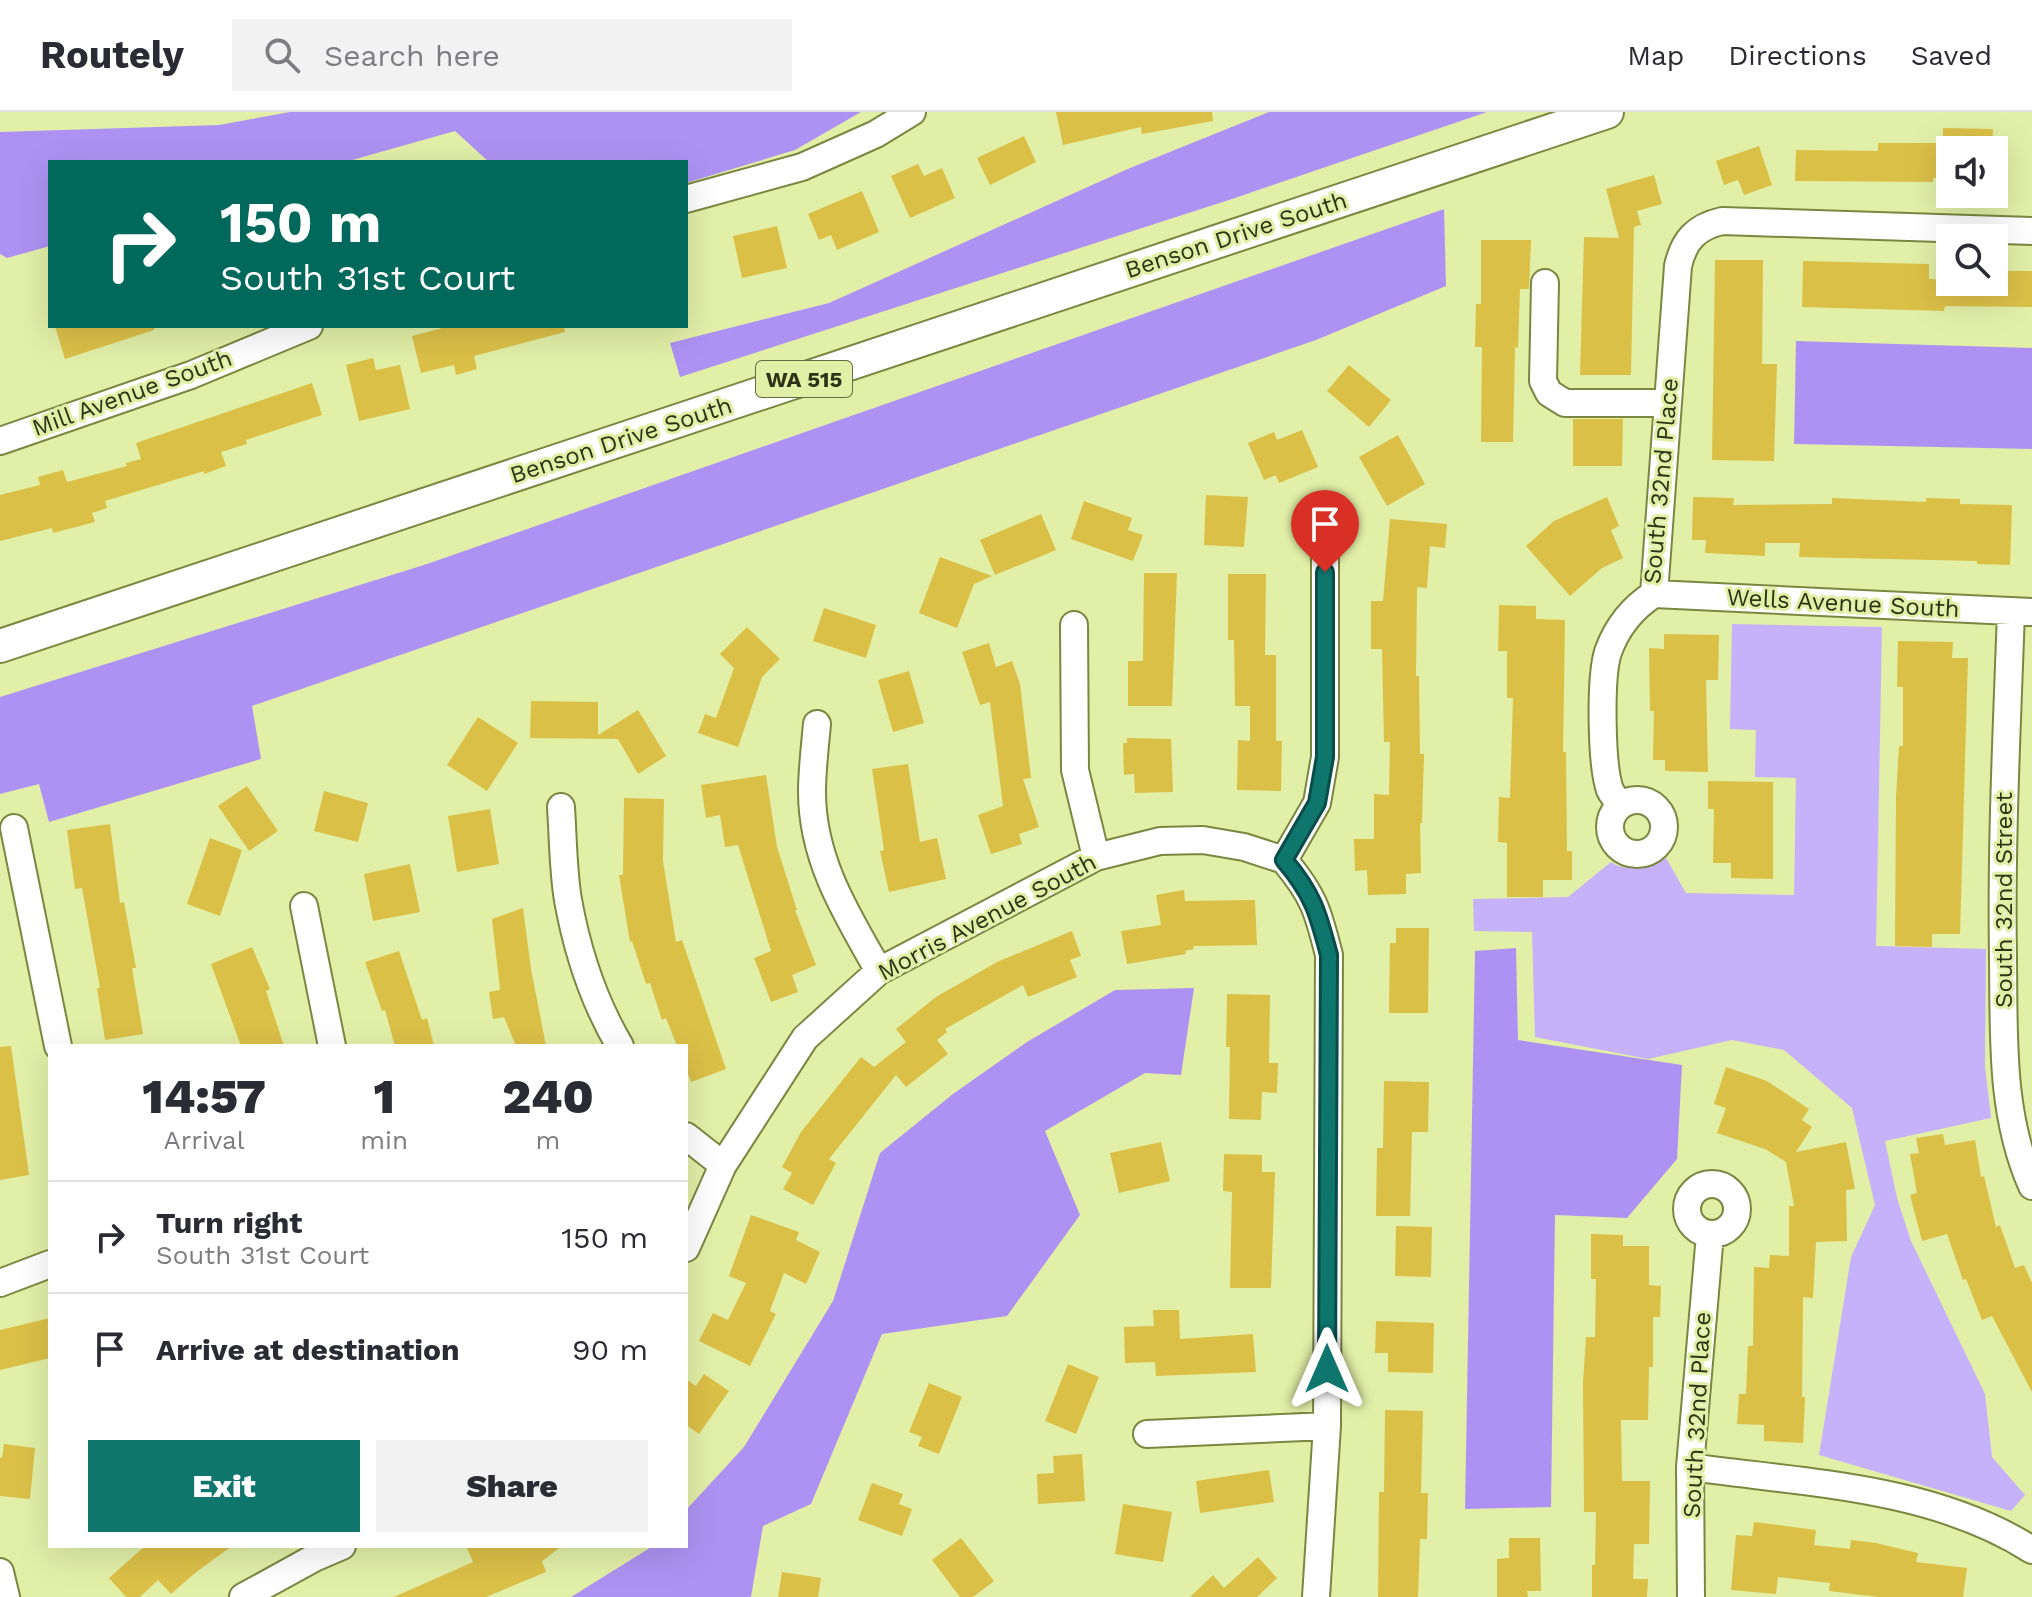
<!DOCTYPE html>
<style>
body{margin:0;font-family:"Work Sans",sans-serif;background:#f2f2f3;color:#2b2b33;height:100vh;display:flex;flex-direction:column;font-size:30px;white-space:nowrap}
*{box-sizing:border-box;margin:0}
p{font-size:26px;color:#7c7c81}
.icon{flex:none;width:44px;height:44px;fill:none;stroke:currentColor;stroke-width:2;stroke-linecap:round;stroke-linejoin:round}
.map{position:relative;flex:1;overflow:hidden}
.sheet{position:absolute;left:48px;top:932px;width:640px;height:504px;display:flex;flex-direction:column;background:#fff;border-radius:0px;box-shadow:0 8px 32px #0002}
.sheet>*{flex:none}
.banner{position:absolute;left:48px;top:48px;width:640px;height:168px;border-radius:0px;box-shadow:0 8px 32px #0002;background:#00695c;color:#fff;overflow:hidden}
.fabs{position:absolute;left:1936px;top:24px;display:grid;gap:16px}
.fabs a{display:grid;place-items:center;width:72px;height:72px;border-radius:0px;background:#fff;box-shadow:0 8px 32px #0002;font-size:40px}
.pin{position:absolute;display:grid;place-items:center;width:68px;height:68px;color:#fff;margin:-82px -34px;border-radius:50% 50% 50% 0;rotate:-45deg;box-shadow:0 0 8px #0007}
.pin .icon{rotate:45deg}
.me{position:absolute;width:88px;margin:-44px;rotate:0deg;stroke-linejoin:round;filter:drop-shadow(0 0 6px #0008)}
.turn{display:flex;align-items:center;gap:28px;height:168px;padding:0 40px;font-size:36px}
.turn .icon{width:104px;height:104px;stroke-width:2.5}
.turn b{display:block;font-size:56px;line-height:68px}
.eta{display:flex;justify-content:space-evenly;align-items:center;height:136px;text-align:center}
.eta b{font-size:48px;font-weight:800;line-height:56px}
.cta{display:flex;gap:16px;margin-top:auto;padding:16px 40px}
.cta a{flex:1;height:92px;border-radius:0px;background:#0f766e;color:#fff;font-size:32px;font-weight:800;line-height:92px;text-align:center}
.cta a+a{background:#f2f2f3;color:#2b2b33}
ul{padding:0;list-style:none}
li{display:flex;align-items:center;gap:24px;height:112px;padding:0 40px;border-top:2px solid #e1e1e2}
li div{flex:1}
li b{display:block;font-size:30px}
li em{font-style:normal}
header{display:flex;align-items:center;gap:48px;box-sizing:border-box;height:112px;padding:0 40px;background:#fff;border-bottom:2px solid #e1e1e2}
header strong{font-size:38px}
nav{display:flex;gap:44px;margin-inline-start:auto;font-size:28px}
.search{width:560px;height:72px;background:#f2f2f3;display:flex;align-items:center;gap:20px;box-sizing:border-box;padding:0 28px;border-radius:0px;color:#7c7c81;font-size:30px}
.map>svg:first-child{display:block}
</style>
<header>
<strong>Routely</strong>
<div class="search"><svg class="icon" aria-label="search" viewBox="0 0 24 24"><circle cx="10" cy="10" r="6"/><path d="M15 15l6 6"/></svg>Search here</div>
<nav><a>Map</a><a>Directions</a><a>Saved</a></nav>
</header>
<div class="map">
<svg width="2032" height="1485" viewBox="0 0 2032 1485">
<rect width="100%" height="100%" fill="#e2efa7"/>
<path fill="#c5b2fa" d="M1732 512 1882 515 1876 834 1986 837 1985 954 1991 1006 1885 1029 1897 1086 1911 1129 1985 1282 1992 1345 2025 1383 2011 1399 1819 1343 1851 1145 1875 1093 1852 996 1784 938 1732 928 1648 947 1535 925 1532 820 1474 819 1473 787 1568 785 1611 750C1628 762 1649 753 1666 746L1686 781 1794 783 1796 666 1755 665 1756 618 1730 617Z"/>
<path fill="#ae92f3" d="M290 0H861L795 38 686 71V50H489L455 19 345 50H50V134L7 146 0 142V20L219 13Z
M1269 0H1487L1232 87 680 265 670 231 829 191 1130 56Z
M1444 97 1446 174 1316 228 252 594 261 647 49 710 39 672 0 682V585L427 452Z
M1796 229 2032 236V337L1794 332Z
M1516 836 1518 928 1682 953 1677 1047 1627 1106 1555 1103 1551 1395 1465 1397 1475 839Z
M1194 876 1181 963 1145 961 1045 1019 1080 1103 1007 1204 882 1222 811 1392 763 1414 751 1485H571L653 1434H686V1398L744 1335 833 1189 880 1041 953 982 1027 930 1115 878Z"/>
<path fill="#dbc048" d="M1056 0H1212L1213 9 1142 22 1141 15 1063 33Z
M1943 16 1993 17 1992 38H1950V66H1933V70L1795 69 1796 38 1878 39V31H1943Z
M1024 24 1036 50 990 73 977 46Z
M1759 34 1772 73 1744 83 1738 68 1724 73 1716 49Z
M918 52 924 64 942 56 955 86 910 106 891 64Z
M1654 63 1662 92 1637 99 1641 113 1634 115 1631 263H1580L1584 125 1619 126 1606 77Z
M862 79 879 120 837 138 831 123 819 128 808 102Z
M777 114 787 156 742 166 733 124Z
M1481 128H1531L1529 177H1520L1518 236 1515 235 1513 330H1481L1482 235H1475L1476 192H1481Z
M1715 148H1763L1762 252H1777L1774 349 1712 348Z
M1803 149 1929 152V167L1945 168V170H1994V159H2032V195L1945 194 1944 199 1802 195Z
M55 214H154V218L65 247Z
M450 214H564L565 220 474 244 477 257 456 263 454 253 421 261 412 224Z
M373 246 376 258 400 253 410 297 359 309 346 253Z
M1349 253 1391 288 1369 315 1327 279Z
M312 271 322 303 246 328 247 332 221 340 226 354 204 362V359L105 389 107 396 92 401 95 410 53 421 52 416 0 429V383L40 373 38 365 63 358 67 370 127 354 126 351 141 347 136 331Z
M1573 307H1623L1622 354H1573Z
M1302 318 1318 355 1279 371 1276 363 1264 368 1248 331 1274 320 1277 328Z
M1398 323 1425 372 1387 394 1359 345Z
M1206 383 1248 385 1244 435 1204 433Z
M1607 385 1619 414 1611 418 1623 446 1602 456 1570 484 1526 434 1554 409Z
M1693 385 1734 386 1733 393 1832 392V386L1926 390V386L1960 387V392L2012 393 2010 453 1977 452V449L1799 445 1800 431H1765V444L1705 441 1706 428H1692Z
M1084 389 1132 406 1128 418 1143 423 1133 449 1071 427Z
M1041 402 1056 438 995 463 980 428Z
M1390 407 1447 412 1445 436 1430 434 1427 476 1417 475 1416 564H1419L1420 642H1424L1422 711H1420L1421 761 1406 762V782L1368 783 1367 758 1355 759 1354 727H1374V682L1389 683 1390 630H1384L1382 537H1371V489H1383Z
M940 445 992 464 974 472 957 516 919 501Z
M1144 461H1177L1172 594H1128V549H1143Z
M1228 462H1266L1265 543H1276V629H1282L1281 679 1237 678 1238 628 1250 629V594H1235L1234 528H1228Z
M1499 493 1536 494V507L1565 508 1563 640H1566L1567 739H1572V768H1543V785H1507V731L1498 730 1499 685 1510 686 1513 586H1507V539H1498Z
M824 496 876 513 866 546 813 529Z
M747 515 780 547 762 565 738 635 698 621 705 602 716 606 734 556 720 542Z
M1664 522 1719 523 1718 568H1706L1708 660 1665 659V648H1653L1654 599H1650L1649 536 1664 537Z
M1898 529 1953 530 1952 546H1968L1960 822H1932V835L1895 834 1896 685 1899 634H1903V575H1897Z
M989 531 996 555 1012 549 1020 572 1031 666 1023 667 1039 715 1019 722 1022 732 991 742 978 703 1003 694 990 590 980 593 962 540Z
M909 559 924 611 893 620 878 568Z
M531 589 598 590V623L638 598 666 644 638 662 618 627 530 626Z
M478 605 518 631 487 679 447 653Z
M1127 626 1171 627 1173 680 1135 681 1134 662 1124 663 1123 631H1127Z
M908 652 920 730 937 726 946 767 889 780 880 739 884 738 872 657Z
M766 663 777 735 797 798H795L816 853 792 863 798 880 771 890 754 846 771 839 738 733 725 735 720 703 706 706 701 673Z
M1708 669 1773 670V767L1731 766V751H1713L1714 697H1708Z
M247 674 278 719 249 739 218 694Z
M324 679 368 691 358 730 314 719Z
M624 686 664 687 663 749 676 830 682 828 726 957 691 970 686 957V934H677L666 906 662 908 650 871 646 872 632 829 630 830 619 763H623Z
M490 697 499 752 457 760 448 704Z
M110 712 120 791 124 790 136 856H132L143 922 105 928 97 876H100L82 776 75 777 67 718Z
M210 726 242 738 220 804 187 792Z
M410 752 420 800 373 809 364 762Z
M1184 778 1185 789 1255 788 1257 833 1193 834 1194 837 1185 839 1186 842 1127 852 1121 819 1161 813 1156 783Z
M523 796 531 857 546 934H516L504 905 493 907 489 880 500 878 492 807Z
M1396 816H1429L1428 901H1389L1390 831H1396Z
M1072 819 1081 844 1070 848 1077 865 1028 885 1023 873 945 917 947 920 937 928 948 942 906 975 896 963 829 1047 836 1051 813 1093 783 1077 792 1061 782 1055 801 1020 861 945 874 955 906 930 896 917 936 885 997 850Z
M252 835 270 877 266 879 284 934H241L211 852Z
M399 839 422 908 427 906 434 934H395L385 898 382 899 365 850Z
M1227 882 1270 883 1269 951H1278L1277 981 1262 980 1261 1008 1229 1007 1230 935H1226Z
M11 934 29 1063 0 1068V935Z
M1726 955 1767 969 1809 997 1802 1008 1812 1015 1796 1040 1846 1030 1855 1077 1846 1078 1847 1129 1816 1130 1813 1186 1803 1185 1802 1285H1805L1803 1331 1764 1329V1313L1737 1312 1739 1282H1746L1748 1234H1753L1754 1155 1769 1156 1770 1143 1789 1144V1094H1794L1786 1050 1765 1037 1717 1021 1726 996 1714 992Z
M1384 969 1429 970 1428 1020H1412L1410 1104H1376L1377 1036H1383Z
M1943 1022 1945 1033 1975 1028 1981 1065 1984 1064 1996 1115 2000 1113 2015 1156 2024 1153 2032 1171V1280L1992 1204 1982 1208 1966 1167 1963 1168 1947 1122 1922 1129 1910 1083 1917 1081 1910 1042 1919 1041 1916 1026Z
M1161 1030 1170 1069 1119 1081 1110 1041Z
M1224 1042 1262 1043V1060H1275L1271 1176H1230L1232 1080 1223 1079Z
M751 1103 799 1120 796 1128 820 1140 806 1172 784 1161 770 1199 776 1202 750 1254 699 1229 713 1201 728 1208 746 1171 729 1164Z
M1396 1114 1432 1115 1431 1165 1395 1164Z
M1591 1122 1623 1123V1134H1649V1173L1661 1174 1660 1205H1653V1255H1649L1648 1308H1621L1622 1369H1650L1649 1432H1634L1633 1467H1648L1647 1485H1592V1453H1595L1596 1400H1584L1583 1270 1586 1225H1595L1596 1167H1591Z
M1153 1198H1179L1180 1227 1253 1222 1256 1260 1156 1264 1155 1250 1125 1251 1124 1215 1154 1214Z
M50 1206V1246L0 1258V1218Z
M1376 1209 1434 1211 1433 1261 1388 1260V1241H1375Z
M1068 1252 1099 1265 1076 1322 1045 1309Z
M704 1262 729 1279 699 1322 686 1313V1267L696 1274Z
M929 1271 962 1285 939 1342 918 1334 922 1325 909 1320Z
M1385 1298 1423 1299 1421 1381H1428L1427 1427H1420L1418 1485H1378L1379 1380H1384Z
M4 1332 35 1336 30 1387 0 1384V1345L2 1346Z
M1082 1342 1085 1389 1038 1392 1037 1362 1054 1361 1053 1344Z
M1269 1358 1274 1390 1200 1401 1196 1369Z
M872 1371 903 1382 899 1392 912 1397 902 1424 858 1408Z
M1123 1392 1172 1400 1163 1450 1115 1442Z
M1754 1410 1816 1418 1814 1433 1850 1437 1851 1428 1876 1431 1918 1441 1916 1450 1967 1456 1963 1485H1879L1829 1479 1830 1471 1778 1465 1776 1482 1731 1478 1736 1423 1752 1424Z
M961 1426 994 1469 973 1485H960L932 1448Z
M1509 1426H1540L1541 1479H1527L1528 1485H1497V1447L1509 1446Z
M145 1434H232L195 1461 171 1482 158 1468 140 1485H126L109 1466Z
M466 1434H562L542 1449 546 1460 486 1485H394L473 1450Z
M1258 1445 1277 1466 1257 1485H1190L1213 1463 1224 1476Z
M782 1460 821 1466 818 1485H778Z"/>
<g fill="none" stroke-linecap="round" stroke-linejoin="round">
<g stroke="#7c8641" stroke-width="30">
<path id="minor" d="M686 87 802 55 876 22 912 0
M1545 171 1543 269 1549 281 1565 291H1668
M0 329 191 263 309 214
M1654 482 2032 500
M2011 499C2007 615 2001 730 2003 846 2004 923 2000 1002 2032 1074
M1074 513 1075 658 1096 745
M817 612C815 634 812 658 812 680 812 748 847 803 879 859
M1610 715a27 27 0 1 1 54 0a27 27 0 1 1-54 0Z
M1621 693C1617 688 1613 684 1610 678 1601 653 1600 565 1608 540 1617 515 1632 496 1654 482L1678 154C1684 128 1696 115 1722 109L2032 119
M561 695C563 725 563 758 568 788 577 838 594 890 620 934
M14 716 58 934
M1284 748C1314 784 1318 799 1329 843L1327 1314 1316 1485
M1284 748 1317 691 1325 645V429
M304 794 332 934
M686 1024 723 1053
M1687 1097a25 25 0 1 1 50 0a25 25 0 1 1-50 0Z
M686 1136 723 1053 805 926 879 859 1096 745 1160 729 1203 728 1244 735 1284 748
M0 1171 50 1152
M1147 1322 1327 1314
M1690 1355C1804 1371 1932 1374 2032 1438
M0 1460 6 1485
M243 1485 314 1446 342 1434
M1691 1485 1690 1355 1710 1122"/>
</g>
<g stroke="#7c8641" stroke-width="36">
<path id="major" d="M0 534 1607 0"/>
</g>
<use href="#minor" stroke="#fff" stroke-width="26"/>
<use href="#major" stroke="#fff" stroke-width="32"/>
</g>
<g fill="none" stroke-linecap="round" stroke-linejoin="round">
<g stroke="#0a4d48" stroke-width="20">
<path id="route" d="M1325 460V645L1317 691 1284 748C1313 782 1318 801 1329 843L1327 1257"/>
</g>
<use href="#route" stroke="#0f766e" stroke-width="14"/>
</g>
<g text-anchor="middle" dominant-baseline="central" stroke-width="6" stroke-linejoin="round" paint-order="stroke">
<rect fill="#e2efa7" stroke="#646b42" stroke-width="2" x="756" y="249" width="96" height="36" rx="6"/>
<g font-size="22" font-weight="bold" fill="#2e3316">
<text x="804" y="267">WA 515</text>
</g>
<g font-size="24" fill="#2e3316" stroke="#e2efa7">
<text transform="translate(1236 123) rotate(-18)">Benson Drive South</text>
<text transform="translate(132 281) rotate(-20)">Mill Avenue South</text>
<text transform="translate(621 328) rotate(-18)">Benson Drive South</text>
<text transform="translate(1661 369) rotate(-85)">South 32nd Place</text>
<text transform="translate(1843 491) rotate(3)">Wells Avenue South</text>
<text transform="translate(2004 788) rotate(-90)">South 32nd Street</text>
<text transform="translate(987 805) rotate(-28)">Morris Avenue South</text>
<text transform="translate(1697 1303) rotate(-87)">South 32nd Place</text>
</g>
</g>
</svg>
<div class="fabs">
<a><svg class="icon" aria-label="sound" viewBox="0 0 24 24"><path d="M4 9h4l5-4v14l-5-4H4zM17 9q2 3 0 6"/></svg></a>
<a><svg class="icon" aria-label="search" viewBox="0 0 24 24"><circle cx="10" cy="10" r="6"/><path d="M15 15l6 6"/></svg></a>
</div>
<div class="pin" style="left:1325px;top:460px;background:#d93025"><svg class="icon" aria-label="arrive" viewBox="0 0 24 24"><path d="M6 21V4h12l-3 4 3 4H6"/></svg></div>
<svg class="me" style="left:1327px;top:1257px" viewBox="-20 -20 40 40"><path d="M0-17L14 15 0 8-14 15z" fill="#0f766e" stroke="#fff" stroke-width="4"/></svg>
<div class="banner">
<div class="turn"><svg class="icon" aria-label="right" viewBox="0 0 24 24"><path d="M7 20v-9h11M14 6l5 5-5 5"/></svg><div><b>150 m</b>South 31st Court</div></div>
</div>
<section class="sheet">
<div class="eta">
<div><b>14:57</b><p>Arrival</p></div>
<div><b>1</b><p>min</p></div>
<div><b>240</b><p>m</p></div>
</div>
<ul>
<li><svg class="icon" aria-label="right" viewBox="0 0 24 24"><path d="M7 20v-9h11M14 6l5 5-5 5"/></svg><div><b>Turn right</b><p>South 31st Court</p></div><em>150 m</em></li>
<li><svg class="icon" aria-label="arrive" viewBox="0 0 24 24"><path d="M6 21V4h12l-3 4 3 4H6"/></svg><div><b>Arrive at destination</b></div><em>90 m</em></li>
</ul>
<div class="cta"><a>Exit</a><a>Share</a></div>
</section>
</div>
